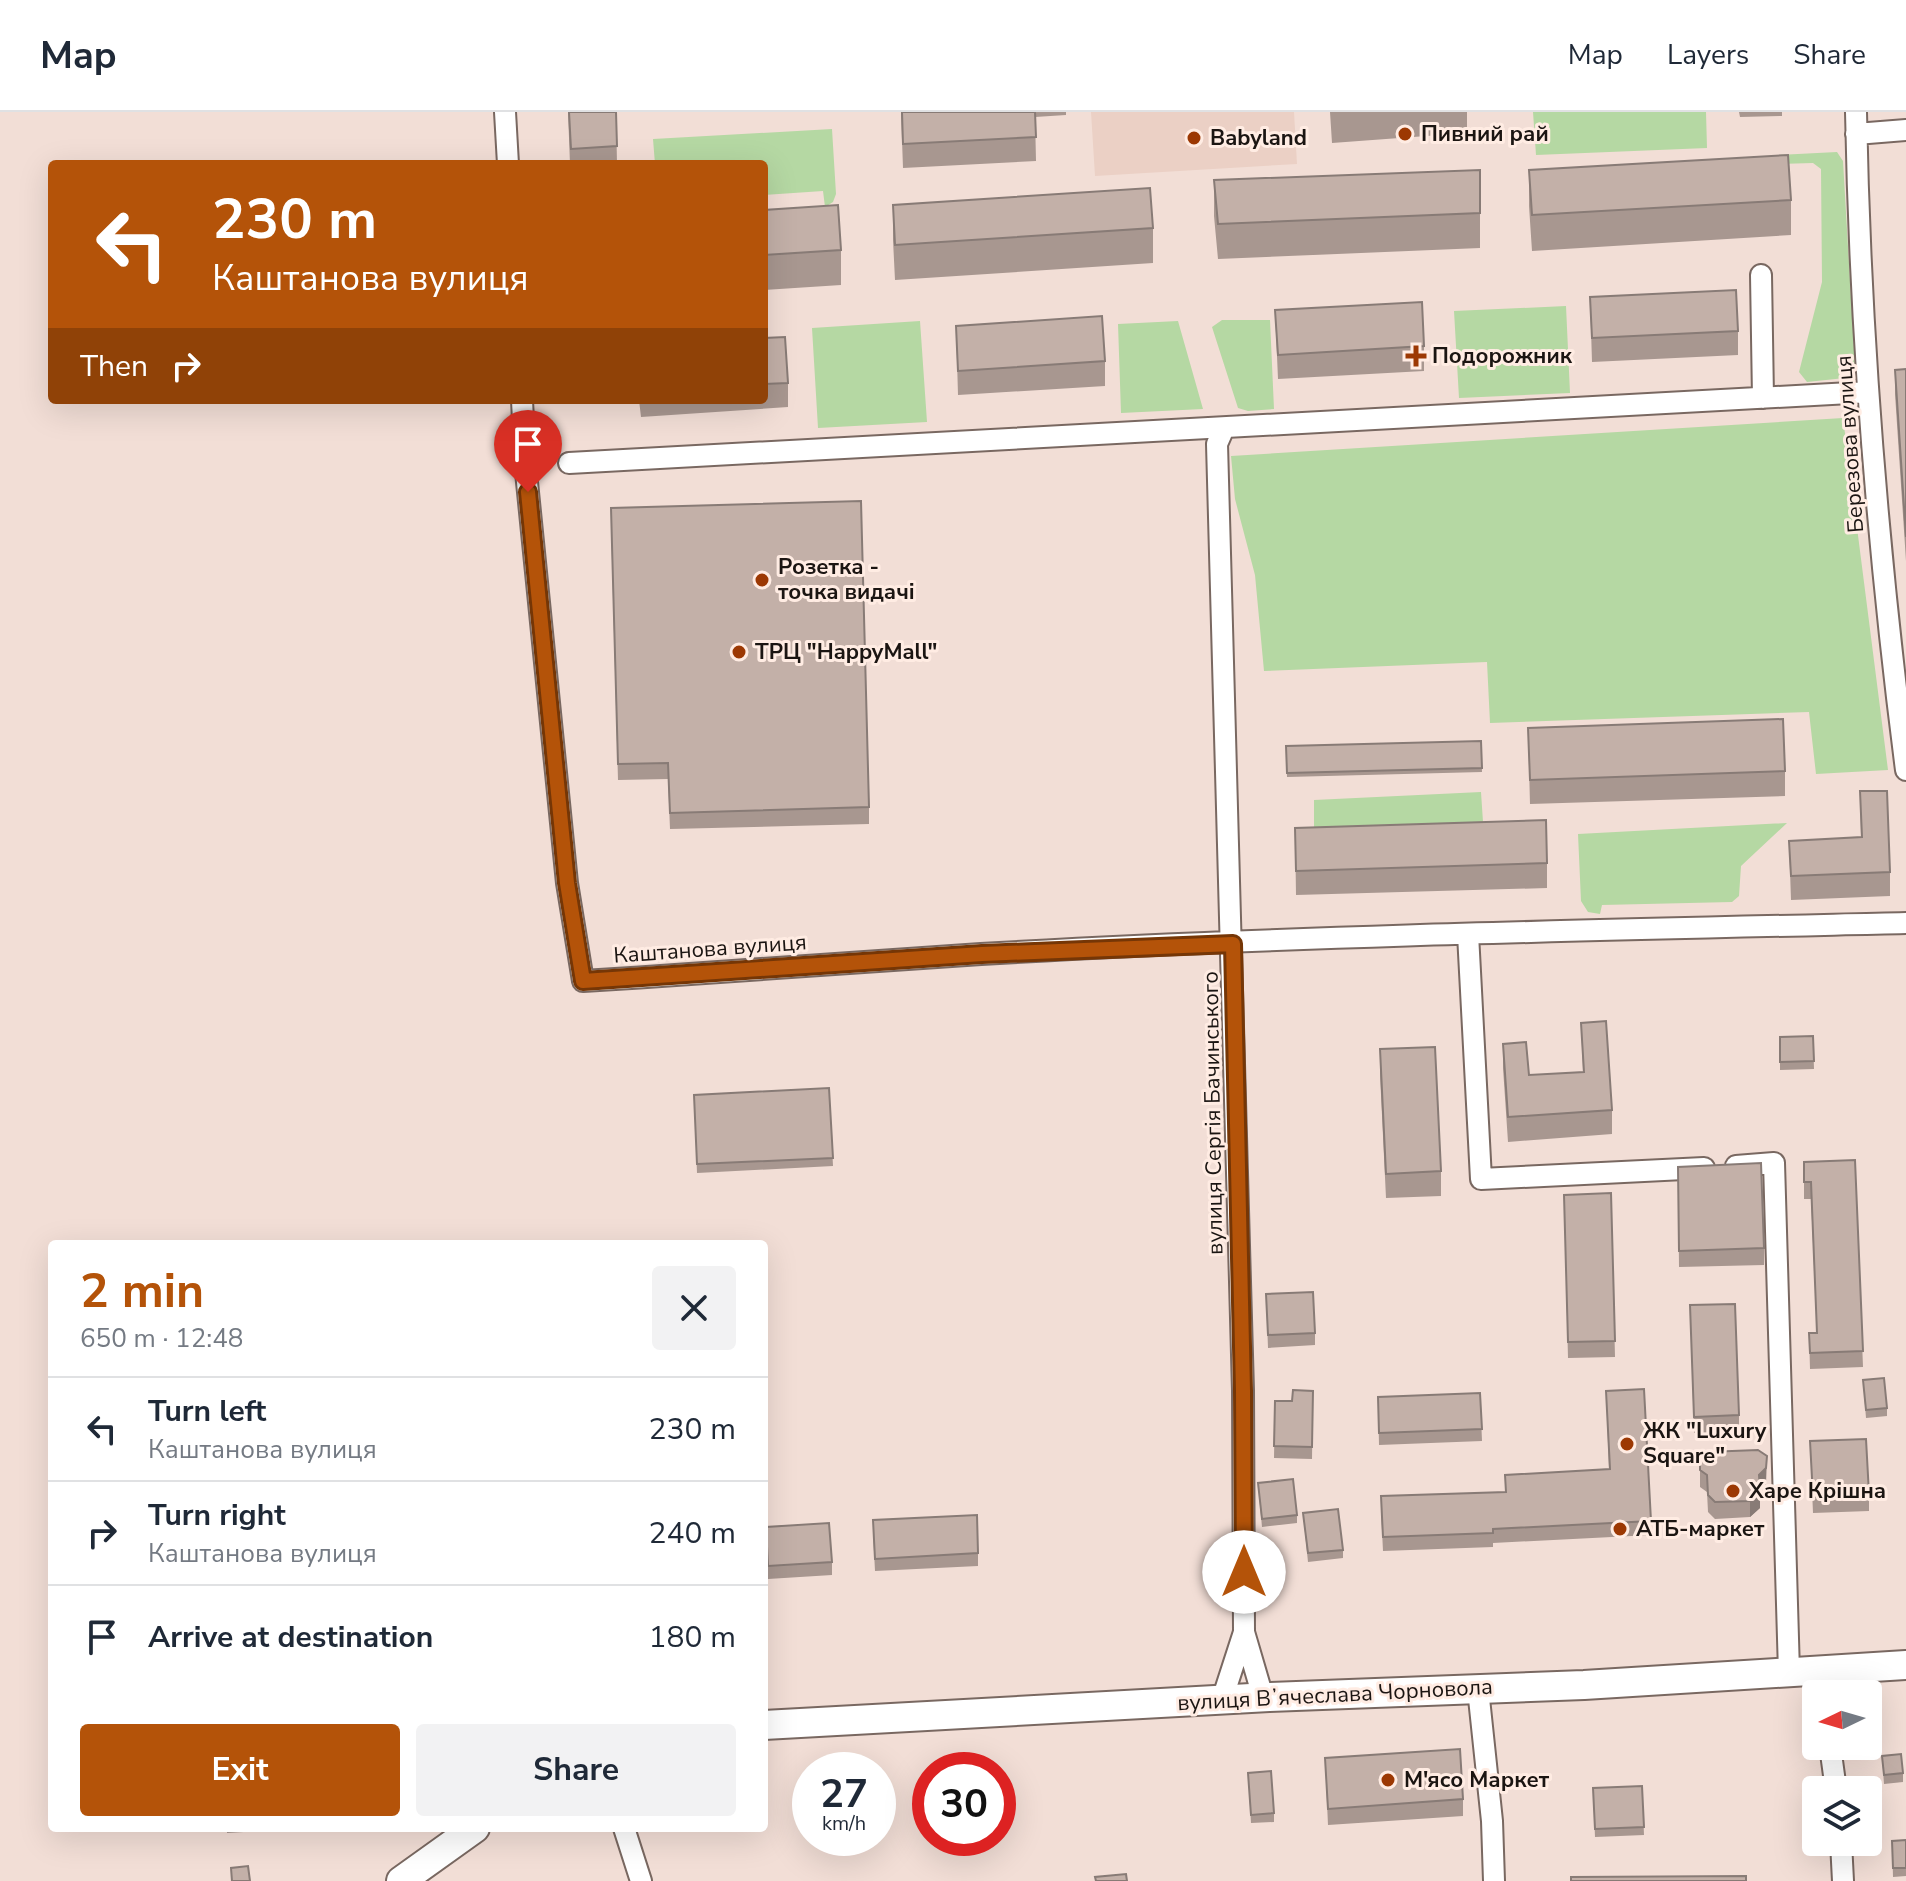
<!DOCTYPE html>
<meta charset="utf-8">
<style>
body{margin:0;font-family:"Nunito Sans",sans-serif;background:#f2f2f3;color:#1f2937;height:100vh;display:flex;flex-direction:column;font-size:30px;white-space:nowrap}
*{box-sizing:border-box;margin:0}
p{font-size:26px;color:#747a83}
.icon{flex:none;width:44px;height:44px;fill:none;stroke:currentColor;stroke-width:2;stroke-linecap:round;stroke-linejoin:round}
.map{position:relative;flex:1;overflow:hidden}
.details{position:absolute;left:48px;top:1128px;width:720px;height:592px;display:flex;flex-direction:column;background:#fff;border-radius:8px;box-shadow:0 8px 32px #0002}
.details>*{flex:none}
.banner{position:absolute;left:48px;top:48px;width:720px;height:244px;border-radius:8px;box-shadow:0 8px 32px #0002;background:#b45309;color:#fff;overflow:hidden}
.needle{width:52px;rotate:265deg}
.buttons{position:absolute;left:1802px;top:1568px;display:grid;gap:16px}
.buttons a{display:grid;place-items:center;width:80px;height:80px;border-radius:8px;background:#fff;box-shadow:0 8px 32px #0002;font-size:40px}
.speed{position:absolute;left:792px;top:1640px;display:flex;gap:16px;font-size:40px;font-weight:700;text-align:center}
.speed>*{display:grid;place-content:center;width:104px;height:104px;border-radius:50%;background:#fff;box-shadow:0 8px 32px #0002;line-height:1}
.speed small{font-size:20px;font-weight:400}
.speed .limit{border:12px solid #d22;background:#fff;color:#111}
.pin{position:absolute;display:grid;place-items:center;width:68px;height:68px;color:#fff;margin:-82px -34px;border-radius:50% 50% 50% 0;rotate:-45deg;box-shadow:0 0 8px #0007}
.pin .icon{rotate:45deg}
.me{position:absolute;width:88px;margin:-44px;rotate:0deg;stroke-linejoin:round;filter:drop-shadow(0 0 6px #0008)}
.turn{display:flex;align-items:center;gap:28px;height:168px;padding:0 32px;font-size:36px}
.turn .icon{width:104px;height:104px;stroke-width:2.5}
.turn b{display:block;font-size:56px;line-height:68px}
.then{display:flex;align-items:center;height:76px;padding:0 32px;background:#0003;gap:16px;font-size:30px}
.round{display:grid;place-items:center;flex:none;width:84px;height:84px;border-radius:8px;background:#f2f2f3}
.summary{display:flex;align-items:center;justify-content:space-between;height:136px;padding:0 32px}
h1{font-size:48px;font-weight:700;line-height:60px;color:#b45309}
.button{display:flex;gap:16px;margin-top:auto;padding:16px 32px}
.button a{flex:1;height:92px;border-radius:8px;background:#b45309;color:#fff;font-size:32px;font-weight:700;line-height:92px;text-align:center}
.button a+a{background:#f2f2f3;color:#1f2937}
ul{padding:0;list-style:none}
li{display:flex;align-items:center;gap:24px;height:104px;padding:0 32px;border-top:2px solid #e0e1e3}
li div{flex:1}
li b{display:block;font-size:30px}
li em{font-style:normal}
header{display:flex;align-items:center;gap:48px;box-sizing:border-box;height:112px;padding:0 40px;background:#fff;border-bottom:2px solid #e0e1e3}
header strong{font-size:38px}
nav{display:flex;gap:44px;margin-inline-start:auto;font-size:28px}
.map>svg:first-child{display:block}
</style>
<header>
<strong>Map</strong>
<nav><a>Map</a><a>Layers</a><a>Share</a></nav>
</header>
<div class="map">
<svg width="1906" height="1769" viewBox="0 0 1906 1769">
<rect width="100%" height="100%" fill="#f2ded6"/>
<path fill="#ebd0c5" d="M1091 0H1294L1297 52 1095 64Z"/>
<path fill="#b5d8a3" d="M1533 0H1706L1707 36 1536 43Z
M832 17 836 82 833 90 825 95 823 79 764 83V52H655L653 27Z
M1837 40 1843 49 1855 254 1845 266 1807 270 1799 260 1822 170 1821 57 1813 51 1779 52 1778 43Z
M1566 194 1570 281 1459 286 1454 199Z
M1222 208H1270L1274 297 1248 299 1238 296 1212 215Z
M920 209 927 310 818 316 812 216Z
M1178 209 1203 297 1121 301 1118 212Z
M1843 306 1888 658 1816 662 1809 600 1490 611 1487 550 1264 559 1255 463 1235 387 1231 344Z
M1481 680 1483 710 1314 716V688Z
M1787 711 1741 754 1739 784 1732 790 1602 793 1600 802 1588 800 1581 789 1578 722Z"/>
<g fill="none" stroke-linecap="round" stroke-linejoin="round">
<g stroke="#796861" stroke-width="24">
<path id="street" d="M505 0 508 52
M1856 0C1860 220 1878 441 1906 658
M1856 22 1906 18
M1761 163 1763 286
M522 288 525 350 567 771 583 869C716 861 849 850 981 842 1289 824 1598 818 1906 811
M569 351 1868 280
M1468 822 1481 1067 1704 1056
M1736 1054 1774 1051 1789 1560
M1244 1520 1263 1585
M1819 1559 1822 1582
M1478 1577 1492 1709 1494 1769
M1222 1588 1244 1520 1243 1279 1217 332 1224 316
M1830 1634 1836 1678
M624 1716 641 1769
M1841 1730 1843 1769"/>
</g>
<g stroke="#796861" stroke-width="32">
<path id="secondary" d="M764 1613 1269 1585 1584 1573 1906 1553
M401 1769 475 1716"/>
</g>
<use href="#street" stroke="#fff" stroke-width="20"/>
<use href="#secondary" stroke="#fff" stroke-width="28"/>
</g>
<path fill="#a89790" d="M568 0H616L617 52H570Z
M901 0H1066V3L1035 5 1036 49 903 56Z
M1330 0H1467V21L1332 31Z
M1739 0H1782V4L1740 5Z
M1480 58V136L1218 147 1214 104V68Z
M1529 58 1791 88V123L1532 139 1529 94Z
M893 93 1153 116V151L895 168 893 128Z
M764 98 841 138V173L764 178Z
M1590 185 1738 219V243L1592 250Z
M1275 198 1424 234V259L1278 267Z
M956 214 1105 249V274L958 283Z
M764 226 788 271V295L641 305 639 288H764Z
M1906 257V449L1895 282V258Z
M611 412 869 695V712L670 717 668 667 618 668Z
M1528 616 1785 659V684L1530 692Z
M1481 629 1482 660 1287 665 1286 634Z
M1860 679 1890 760V784L1791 788 1789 729 1861 726Z
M1295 716 1547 751V776L1296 783Z
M1581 911 1612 998V1022L1508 1030 1503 956V932L1529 963 1583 960Z
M1813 924 1814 957 1780 958V925Z
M1380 937 1441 1059V1084L1386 1086 1380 962Z
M829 976 833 1054 697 1061 694 983Z
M1855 1048 1863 1255 1810 1257 1809 1221H1817L1811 1087H1804V1050Z
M1678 1055 1764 1136V1153L1679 1155Z
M1611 1081 1615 1245 1568 1246 1564 1083Z
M1266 1182 1315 1221V1233L1268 1236Z
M1690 1193 1739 1303V1320L1694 1321Z
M1863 1268 1887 1296V1304L1866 1306Z
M1313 1279 1312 1347 1274 1346 1275 1289H1292Z
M1606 1279 1651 1409V1423L1493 1431V1435L1383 1439 1381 1398 1505 1380V1363L1609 1357Z
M1480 1281 1482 1329 1379 1333 1378 1285Z
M1810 1329 1869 1382V1399L1813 1401Z
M1700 1345 1766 1372 1760 1378V1396L1750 1405 1715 1407 1708 1400 1707 1380 1700 1375Z
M1258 1371 1297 1403V1411L1262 1415Z
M1303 1401 1343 1438V1446L1308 1450Z
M766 1415 832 1450V1463L768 1467Z
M873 1420 978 1441V1454L875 1459Z
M1882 1644 1903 1661V1670L1884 1672Z
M1325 1646 1463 1687V1704L1328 1713Z
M1248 1661 1274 1701V1710L1251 1711Z
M1642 1674 1644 1723 1595 1725 1593 1676Z
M227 1716H261V1719L227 1721Z
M1906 1728V1764L1893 1765 1892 1729Z"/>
<path fill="#887b76" d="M1767 1344 1766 1372 1759 1379V1363Z
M1760 1380V1396L1750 1405V1389Z"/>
<path fill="#c3b0a8" stroke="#887b76" stroke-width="2" d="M569 0H616L617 34 571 37Z
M902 0H1035L1036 25 903 32Z
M1788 43 1791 88 1532 103 1529 58Z
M1480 58V101L1218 112 1214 68Z
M1150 76 1153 116 895 133 893 93Z
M838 93 841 138 764 143V98Z
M1736 178 1738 219 1592 226 1590 185Z
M1422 190 1424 234 1278 243 1275 198Z
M1102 204 1105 249 958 259 956 214Z
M785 225 788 271 764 272V226Z
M1906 257V425L1895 258Z
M861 389 869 695 670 701 668 651 618 652 611 396Z
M1783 607 1785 659 1530 668 1528 616Z
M1481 629 1482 656 1287 661 1286 634Z
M1860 679H1887L1890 760 1791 764 1789 729 1862 725Z
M1546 708 1547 751 1296 759 1295 716Z
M1606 909 1612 998 1508 1005 1503 932 1526 930 1529 963 1584 960 1581 911Z
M1813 924 1814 949 1780 950V925Z
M1435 935 1441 1059 1386 1062 1380 937Z
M829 976 833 1046 697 1052 694 983Z
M1855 1048 1863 1239 1810 1241 1809 1221H1817L1811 1070H1804V1050Z
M1761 1051 1764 1136 1679 1139 1678 1055Z
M1611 1081 1615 1229 1568 1230 1564 1083Z
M1313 1180 1315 1221 1268 1223 1266 1182Z
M1735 1192 1739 1303 1694 1305 1690 1193Z
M1884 1266 1887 1296 1866 1298 1863 1268Z
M1644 1277 1651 1409 1493 1417V1421L1383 1425 1381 1384 1506 1380 1505 1363 1610 1357 1606 1279Z
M1293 1278 1313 1279 1312 1335 1274 1334 1275 1289H1292Z
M1480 1281 1482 1317 1379 1321 1378 1285Z
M1866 1327 1869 1382 1813 1385 1810 1329Z
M1758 1338 1767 1344 1766 1356 1759 1363 1760 1380 1750 1389 1715 1390 1708 1383 1707 1363 1700 1358V1345L1706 1340Z
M1293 1367 1297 1403 1262 1407 1258 1371Z
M1338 1397 1343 1438 1308 1441 1303 1401Z
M977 1403 978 1441 875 1447 873 1408Z
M829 1411 832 1450 768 1454 766 1415Z
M1460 1637 1463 1687 1328 1697 1325 1646Z
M1901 1642 1903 1661 1884 1663 1882 1644Z
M1271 1659 1274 1701 1251 1703 1248 1661Z
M1642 1674 1644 1715 1595 1717 1593 1676Z
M1906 1728V1756H1893L1892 1729Z
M248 1754 250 1769H232L231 1756Z
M1126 1762 1127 1769H1096L1095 1765Z
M1746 1764V1769H1571V1765Z"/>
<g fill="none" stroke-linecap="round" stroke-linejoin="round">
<g stroke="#753606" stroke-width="20">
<path id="route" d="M528 380 567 771 583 869 982 842 1233 832 1243 1279 1244 1460"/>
</g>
<use href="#route" stroke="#b45309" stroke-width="14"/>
</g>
<g fill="#9c3803" stroke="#ffece3" stroke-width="3">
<circle cx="1405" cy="22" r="8"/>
<circle cx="1194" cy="26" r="8"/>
<path d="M1412 232h8v8h8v8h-8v8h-8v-8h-8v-8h8z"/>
<circle cx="762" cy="468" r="8"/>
<circle cx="739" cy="540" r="8"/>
<circle cx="1627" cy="1332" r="8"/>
<circle cx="1733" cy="1379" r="8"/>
<circle cx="1620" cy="1417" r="8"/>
<circle cx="1388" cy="1668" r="8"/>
</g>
<g text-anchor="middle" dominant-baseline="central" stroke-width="6" stroke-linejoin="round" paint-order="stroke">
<g font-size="22" font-weight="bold" fill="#1b1512" stroke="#ffece3" text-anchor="start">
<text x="1421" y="22">Пивний рай</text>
<text x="1210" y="26">Babyland</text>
<text x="1432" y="244">Подорожник</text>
<text x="778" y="455">Розетка -<tspan x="778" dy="25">точка видачі</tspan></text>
<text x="755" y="540">ТРЦ "HappyMall"</text>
<text x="1643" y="1319">ЖК "Luxury<tspan x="1643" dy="25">Square"</tspan></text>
<text x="1749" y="1379">Харе Крішна</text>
<text x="1636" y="1417">АТБ-маркет</text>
<text x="1404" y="1668">М'ясо Маркет</text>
</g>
<g font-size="22" fill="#1b1512" stroke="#ffece3">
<text transform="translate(1850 332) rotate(-94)">Березова вулиця</text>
<text transform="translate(710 837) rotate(-4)">Каштанова вулиця</text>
<text transform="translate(1213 1001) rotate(-91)">вулиця Сергія Бачинського</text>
<text transform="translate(1335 1583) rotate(-3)">вулиця Вʼячеслава Чорновола</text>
</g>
</g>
</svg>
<div class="buttons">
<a><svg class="needle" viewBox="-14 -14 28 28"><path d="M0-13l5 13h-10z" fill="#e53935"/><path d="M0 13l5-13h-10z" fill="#747a83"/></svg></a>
<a><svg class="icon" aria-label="layers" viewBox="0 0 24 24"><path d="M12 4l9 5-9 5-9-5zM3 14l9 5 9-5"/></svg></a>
</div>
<div class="speed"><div>27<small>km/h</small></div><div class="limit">30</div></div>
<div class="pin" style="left:528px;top:380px;background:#d93025"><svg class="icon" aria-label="arrive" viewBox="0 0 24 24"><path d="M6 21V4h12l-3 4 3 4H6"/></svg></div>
<svg class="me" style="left:1244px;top:1460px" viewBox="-20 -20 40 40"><circle r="19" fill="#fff"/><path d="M0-13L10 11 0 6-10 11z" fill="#b45309"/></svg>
<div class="banner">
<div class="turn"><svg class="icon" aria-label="left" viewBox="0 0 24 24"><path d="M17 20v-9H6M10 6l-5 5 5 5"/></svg><div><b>230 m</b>Каштанова вулиця</div></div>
<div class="then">Then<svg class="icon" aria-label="right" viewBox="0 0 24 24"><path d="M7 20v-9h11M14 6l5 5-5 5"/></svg></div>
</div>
<section class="details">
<div class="summary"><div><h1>2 min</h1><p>650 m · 12:48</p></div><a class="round"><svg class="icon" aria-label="close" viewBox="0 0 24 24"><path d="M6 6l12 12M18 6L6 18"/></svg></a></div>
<ul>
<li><svg class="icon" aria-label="left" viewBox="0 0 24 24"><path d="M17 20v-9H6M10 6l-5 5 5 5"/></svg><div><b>Turn left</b><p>Каштанова вулиця</p></div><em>230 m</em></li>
<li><svg class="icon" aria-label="right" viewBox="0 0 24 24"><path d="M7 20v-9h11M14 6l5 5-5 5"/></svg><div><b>Turn right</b><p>Каштанова вулиця</p></div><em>240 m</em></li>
<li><svg class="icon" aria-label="arrive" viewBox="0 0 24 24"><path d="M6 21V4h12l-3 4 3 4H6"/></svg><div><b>Arrive at destination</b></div><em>180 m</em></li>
</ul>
<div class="button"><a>Exit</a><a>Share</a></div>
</section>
</div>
